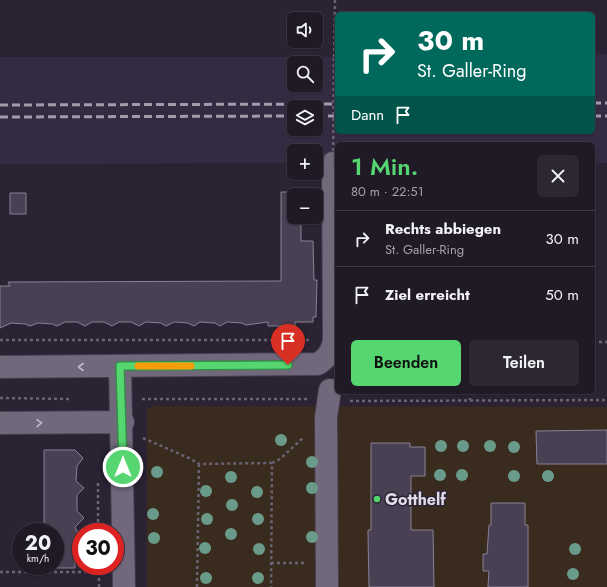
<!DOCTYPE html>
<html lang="de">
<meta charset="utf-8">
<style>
body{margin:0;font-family:Jost,sans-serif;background:#2d2733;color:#f1f3f6;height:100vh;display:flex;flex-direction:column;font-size:15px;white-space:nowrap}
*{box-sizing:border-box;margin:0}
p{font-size:13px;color:#a2a1a7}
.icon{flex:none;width:22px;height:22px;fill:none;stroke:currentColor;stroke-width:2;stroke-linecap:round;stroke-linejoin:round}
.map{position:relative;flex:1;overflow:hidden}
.side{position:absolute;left:335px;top:142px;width:260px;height:252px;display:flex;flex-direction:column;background:#201a27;border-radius:6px;box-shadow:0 1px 3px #0004,0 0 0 1px #3d3844}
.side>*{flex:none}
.guide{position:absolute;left:335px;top:12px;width:260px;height:122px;border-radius:6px;box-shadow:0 1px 3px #0004,0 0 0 1px #3d3844;background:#00695c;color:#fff;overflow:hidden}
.controls{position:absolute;left:287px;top:12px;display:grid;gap:8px}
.controls a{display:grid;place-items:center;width:36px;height:36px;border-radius:6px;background:#201a27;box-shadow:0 1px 3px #0004,0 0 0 1px #3d3844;font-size:20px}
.speed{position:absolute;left:12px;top:523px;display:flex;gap:8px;font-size:20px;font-weight:700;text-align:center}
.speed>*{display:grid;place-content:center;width:52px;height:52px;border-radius:50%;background:#201a27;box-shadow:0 1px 3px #0004,0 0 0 1px #3d3844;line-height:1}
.speed small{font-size:10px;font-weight:400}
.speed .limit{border:6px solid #d22;background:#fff;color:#111}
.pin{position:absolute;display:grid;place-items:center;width:34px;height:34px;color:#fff;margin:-41px -17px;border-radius:50% 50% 50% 0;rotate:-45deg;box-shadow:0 0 4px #0007}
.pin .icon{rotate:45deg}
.me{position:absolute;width:44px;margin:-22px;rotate:0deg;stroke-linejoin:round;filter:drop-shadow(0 0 3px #0008)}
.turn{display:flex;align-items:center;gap:14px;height:84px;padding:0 16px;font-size:18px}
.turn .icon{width:52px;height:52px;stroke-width:2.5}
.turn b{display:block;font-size:28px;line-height:34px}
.then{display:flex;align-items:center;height:38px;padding:0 16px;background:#0003;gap:8px;font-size:15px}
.round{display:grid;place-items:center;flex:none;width:42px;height:42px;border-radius:6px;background:#2d2733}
.summary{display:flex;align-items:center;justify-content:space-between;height:68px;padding:0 16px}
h1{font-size:24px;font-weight:600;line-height:30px;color:#55d671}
.button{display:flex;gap:8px;margin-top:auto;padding:8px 16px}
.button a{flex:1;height:46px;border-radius:6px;background:#55d671;color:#111;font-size:16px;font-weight:600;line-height:46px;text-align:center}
.button a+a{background:#2d2733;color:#f1f3f6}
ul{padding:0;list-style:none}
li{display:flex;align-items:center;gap:12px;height:56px;padding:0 16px;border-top:1px solid #3d3844}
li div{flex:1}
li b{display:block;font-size:15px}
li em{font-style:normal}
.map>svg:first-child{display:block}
</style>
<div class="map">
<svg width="607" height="587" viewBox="0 0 607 587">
<rect width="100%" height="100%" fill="#2b2334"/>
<path fill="#342a41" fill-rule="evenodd" d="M607 54V163H593V144H337V163H316V151H294V163L0 164V57H337V132H593V55ZM294 63H316V85H294ZM294 107H316V129H294Z"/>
<path fill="#392c1e" d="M152 406 607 407V587H147V410Z"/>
<path fill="#494053" stroke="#898095" d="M281 192H300L301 195H294V217H301V241H313L314 280H317L316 317H313V322H295V326H268V322L246 325 242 323 227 322 220 326 215 323 200 322 194 326 188 323 174 322 166 326 161 323 146 322 139 326 131 322H119L112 326 104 322H92L85 326 77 322H65L57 326 52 324 38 323 30 326 25 324 11 323 0 328V286H10L8 282 281 281Z
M10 193H26V214H10Z
M607 430V464H537L536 431Z
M371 443H410V447H425V476H411V530H433L434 587H369L368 534V530H371Z
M44 450H75L83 458 77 466 76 481 84 488 77 495V511L84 518 75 527 81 540V545L77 552H75V568H55V532H44Z
M491 503H525V525H528V587H488V586L489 571H483V554H487L489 525H491Z"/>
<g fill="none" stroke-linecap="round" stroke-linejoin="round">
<g stroke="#453e4d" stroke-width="24">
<path id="street" d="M120 366 124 587
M0 367 318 364C328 357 332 352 334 340L333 163
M0 423 123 422
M327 587 326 417 330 390"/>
</g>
<path stroke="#6a6373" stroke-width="2.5" stroke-dasharray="3 3" stroke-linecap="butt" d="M334 57 335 0
M0 340H308L310 342
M593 342H607
M470 392V400
M0 398 71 399
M142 399H307
M350 401 607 400
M143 438 191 459 199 464 272 463 271 587
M272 463 280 459 304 437
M98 483V532
M271 563H305
M99 566V587
M0 572H103
M197 587 199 464"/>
<use href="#street" stroke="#71687c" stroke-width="22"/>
<path stroke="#a29caa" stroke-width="3" stroke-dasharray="8 4" stroke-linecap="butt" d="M593 103H607
M0 105 337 104
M316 116H337
M593 116H607
M0 117 294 116"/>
<path stroke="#6a6373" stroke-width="2.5" stroke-dasharray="3 3" stroke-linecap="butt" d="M333 163 334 57"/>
</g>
<g fill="#6a9a89">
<circle cx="281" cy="440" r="6"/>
<circle cx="441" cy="446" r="6"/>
<circle cx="463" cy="446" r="6"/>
<circle cx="490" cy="446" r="6"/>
<circle cx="514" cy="447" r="6"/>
<circle cx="312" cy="462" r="6"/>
<circle cx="157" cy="472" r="6"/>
<circle cx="440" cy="475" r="6"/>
<circle cx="462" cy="475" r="6"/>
<circle cx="514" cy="476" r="6"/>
<circle cx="548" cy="476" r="6"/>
<circle cx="231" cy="477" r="6"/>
<circle cx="312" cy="488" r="6"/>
<circle cx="206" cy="491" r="6"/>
<circle cx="257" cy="492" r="6"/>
<circle cx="232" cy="505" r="6"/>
<circle cx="153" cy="514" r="6"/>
<circle cx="207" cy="519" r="6"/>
<circle cx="258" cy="519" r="6"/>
<circle cx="231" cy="534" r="6"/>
<circle cx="312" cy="537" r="6"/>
<circle cx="154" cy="538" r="6"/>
<circle cx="205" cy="548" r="6"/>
<circle cx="259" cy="549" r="6"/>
<circle cx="575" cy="549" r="6"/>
<circle cx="573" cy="574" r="6"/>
<circle cx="206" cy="578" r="6"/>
<circle cx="258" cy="578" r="6"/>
</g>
<defs><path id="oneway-chevron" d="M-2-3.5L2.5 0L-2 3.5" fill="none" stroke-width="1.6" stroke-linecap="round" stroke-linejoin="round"/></defs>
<g stroke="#bfb8c7">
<use href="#oneway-chevron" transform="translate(81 367) rotate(180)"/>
<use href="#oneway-chevron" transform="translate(39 423) rotate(-1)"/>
</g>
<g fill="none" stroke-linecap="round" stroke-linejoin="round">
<g stroke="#378b49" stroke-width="10">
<path id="route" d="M123 467 120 366 288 365"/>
</g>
<use href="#route" stroke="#55d671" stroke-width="7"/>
<path stroke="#f59e0b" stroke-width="7" d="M138 366H191"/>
</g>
<circle fill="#55d671" stroke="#2b2334" stroke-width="1.5" cx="377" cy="499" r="4"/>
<g text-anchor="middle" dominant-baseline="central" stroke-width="3" stroke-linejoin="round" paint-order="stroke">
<g font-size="16" font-weight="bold" fill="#e0dbe7" stroke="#2b2334" text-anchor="start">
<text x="385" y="499">Gotthelf</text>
</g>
</g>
</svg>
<div class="controls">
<a><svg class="icon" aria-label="sound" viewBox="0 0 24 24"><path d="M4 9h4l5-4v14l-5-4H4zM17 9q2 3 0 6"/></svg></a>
<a><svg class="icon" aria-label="search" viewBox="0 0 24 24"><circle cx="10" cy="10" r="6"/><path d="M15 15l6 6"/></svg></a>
<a><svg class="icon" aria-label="layers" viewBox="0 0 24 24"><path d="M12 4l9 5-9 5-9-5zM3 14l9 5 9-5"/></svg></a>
<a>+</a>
<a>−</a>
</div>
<div class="speed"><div>20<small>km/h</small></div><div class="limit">30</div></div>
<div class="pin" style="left:288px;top:365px;background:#d93025"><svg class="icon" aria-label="arrive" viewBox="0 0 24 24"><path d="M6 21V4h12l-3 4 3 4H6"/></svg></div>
<svg class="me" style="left:123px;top:467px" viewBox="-20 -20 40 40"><circle r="17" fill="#55d671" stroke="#fff" stroke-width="3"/><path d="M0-11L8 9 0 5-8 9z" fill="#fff"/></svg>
<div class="guide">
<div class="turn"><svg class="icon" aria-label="right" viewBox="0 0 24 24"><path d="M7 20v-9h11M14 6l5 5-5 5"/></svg><div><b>30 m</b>St. Galler-Ring</div></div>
<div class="then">Dann<svg class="icon" aria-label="arrive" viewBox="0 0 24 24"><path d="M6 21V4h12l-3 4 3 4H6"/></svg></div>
</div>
<section class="side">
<div class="summary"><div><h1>1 Min.</h1><p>80 m · 22:51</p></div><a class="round"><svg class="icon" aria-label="close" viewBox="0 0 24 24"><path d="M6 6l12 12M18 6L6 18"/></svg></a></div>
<ul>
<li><svg class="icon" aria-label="right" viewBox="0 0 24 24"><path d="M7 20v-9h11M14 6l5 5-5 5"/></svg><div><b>Rechts abbiegen</b><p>St. Galler-Ring</p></div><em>30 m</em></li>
<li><svg class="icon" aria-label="arrive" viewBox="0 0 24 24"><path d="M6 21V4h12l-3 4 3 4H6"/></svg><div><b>Ziel erreicht</b></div><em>50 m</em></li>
</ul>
<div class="button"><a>Beenden</a><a>Teilen</a></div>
</section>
</div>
